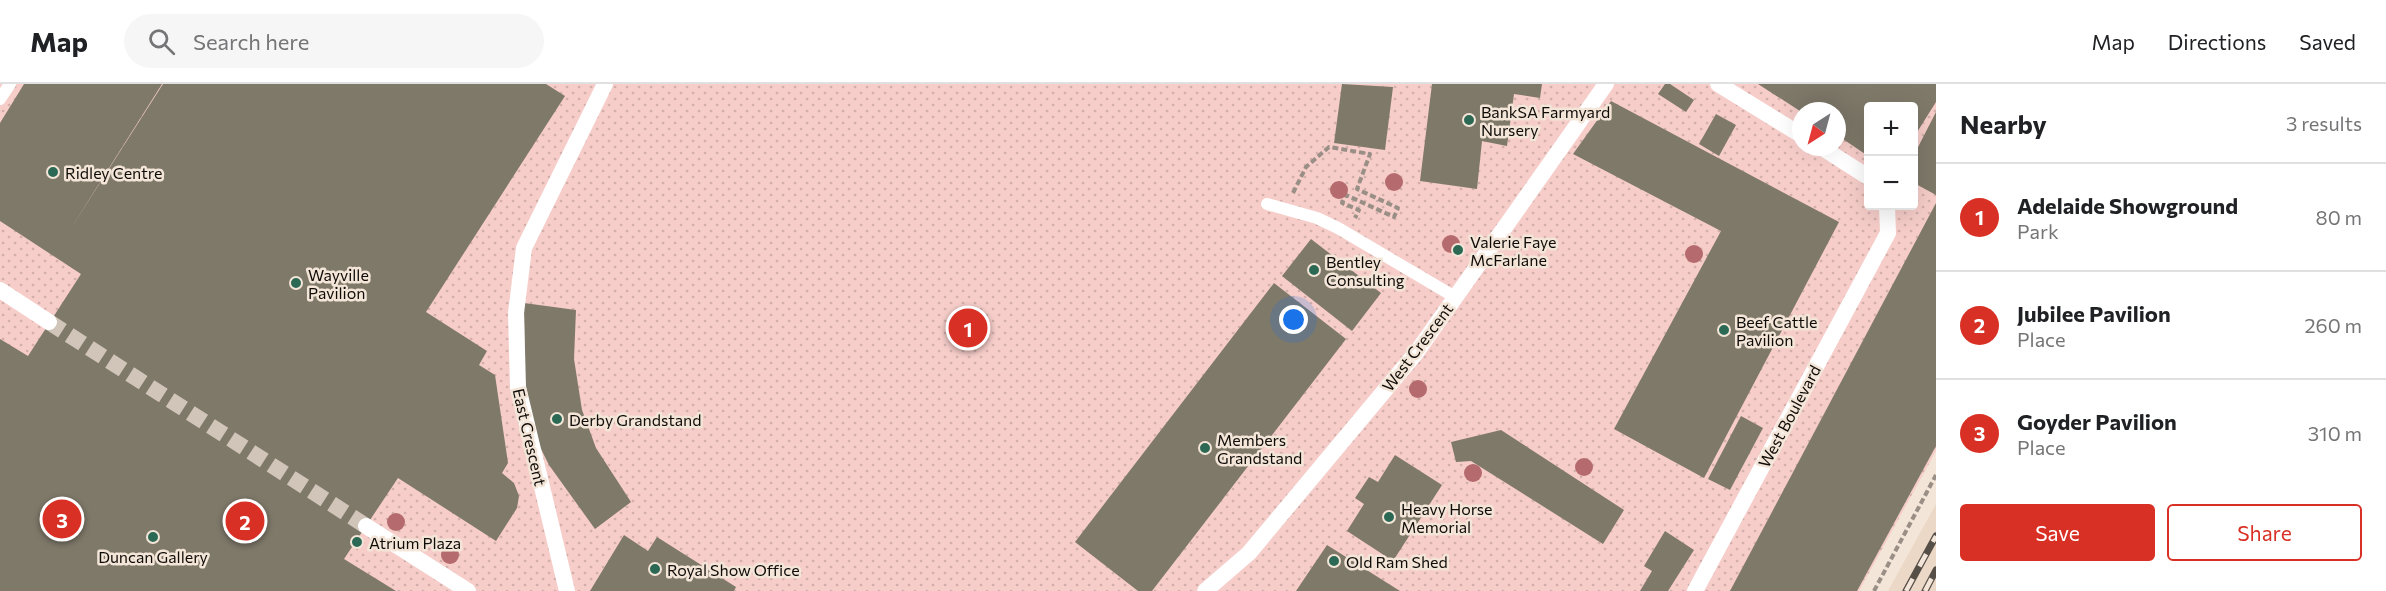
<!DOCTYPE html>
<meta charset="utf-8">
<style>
:root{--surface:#fff;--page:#f6f6f6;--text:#202124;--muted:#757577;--line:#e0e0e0;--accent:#d93025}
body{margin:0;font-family:Commissioner,sans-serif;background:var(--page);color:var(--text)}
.controls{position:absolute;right:18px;top:18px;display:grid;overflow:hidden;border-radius:6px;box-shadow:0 6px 24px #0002}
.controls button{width:54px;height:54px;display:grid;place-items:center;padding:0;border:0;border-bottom:2px solid var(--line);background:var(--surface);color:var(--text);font:30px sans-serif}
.compass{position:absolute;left:1792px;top:18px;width:54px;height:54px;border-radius:50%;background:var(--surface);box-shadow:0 6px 24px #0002;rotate:216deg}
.you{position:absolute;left:1294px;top:236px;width:21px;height:21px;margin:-15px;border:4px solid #fff;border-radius:50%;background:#1a73e8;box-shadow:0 0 0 9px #1a73e833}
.badge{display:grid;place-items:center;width:39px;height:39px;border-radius:50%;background:var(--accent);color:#fff;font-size:20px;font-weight:700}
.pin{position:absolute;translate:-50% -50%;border:3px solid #fff;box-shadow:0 2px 6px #0006}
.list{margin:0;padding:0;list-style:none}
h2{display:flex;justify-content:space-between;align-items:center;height:78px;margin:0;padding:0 24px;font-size:26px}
h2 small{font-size:20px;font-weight:400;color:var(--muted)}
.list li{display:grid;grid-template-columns:39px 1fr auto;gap:18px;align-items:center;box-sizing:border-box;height:108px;padding:0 24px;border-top:2px solid var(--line)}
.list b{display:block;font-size:22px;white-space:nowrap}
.list p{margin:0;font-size:20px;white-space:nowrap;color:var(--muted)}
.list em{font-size:20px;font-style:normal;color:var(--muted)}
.actions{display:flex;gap:12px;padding:18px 24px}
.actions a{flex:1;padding:14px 0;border:2px solid var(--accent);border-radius:6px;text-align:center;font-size:21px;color:var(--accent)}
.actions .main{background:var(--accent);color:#fff}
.icon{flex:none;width:33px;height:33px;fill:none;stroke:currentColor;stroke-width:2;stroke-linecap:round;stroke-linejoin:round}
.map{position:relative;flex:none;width:1936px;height:507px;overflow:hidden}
header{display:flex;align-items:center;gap:36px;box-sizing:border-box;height:84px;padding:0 30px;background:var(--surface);border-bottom:2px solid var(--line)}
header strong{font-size:28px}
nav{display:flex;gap:33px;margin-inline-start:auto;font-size:21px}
.search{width:420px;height:54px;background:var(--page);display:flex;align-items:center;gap:15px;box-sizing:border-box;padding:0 21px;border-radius:33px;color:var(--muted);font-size:22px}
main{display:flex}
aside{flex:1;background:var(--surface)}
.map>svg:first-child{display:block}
.built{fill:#ecd8c6}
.park{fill:url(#park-dots);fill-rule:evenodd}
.building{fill:#7f796a}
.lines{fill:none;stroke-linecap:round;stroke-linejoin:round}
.pedestrian-tunnel{stroke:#d1c4b9;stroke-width:16;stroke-dasharray:16 8;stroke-linecap:butt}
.path{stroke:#998f86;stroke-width:4;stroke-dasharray:6 3;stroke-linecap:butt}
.service{stroke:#fff;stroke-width:12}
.pedestrian{stroke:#fff;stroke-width:16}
.rail-casing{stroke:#564f48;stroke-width:7}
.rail{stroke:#f3e5d8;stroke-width:4.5;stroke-dasharray:14;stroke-linecap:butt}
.tree{fill:#b56b6d}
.poi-dot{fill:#2c6955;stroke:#f3e5d8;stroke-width:2}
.labels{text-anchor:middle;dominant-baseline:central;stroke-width:5;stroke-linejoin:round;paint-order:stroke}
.poi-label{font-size:16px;fill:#0f0b07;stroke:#f3e5d8;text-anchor:start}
.street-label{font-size:16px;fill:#0f0b07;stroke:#f3e5d8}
</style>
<header>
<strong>Map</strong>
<div class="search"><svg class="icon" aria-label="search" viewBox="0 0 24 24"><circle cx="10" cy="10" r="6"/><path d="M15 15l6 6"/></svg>Search here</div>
<nav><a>Map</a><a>Directions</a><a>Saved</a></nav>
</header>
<main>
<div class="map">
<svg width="1936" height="507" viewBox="0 0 1936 507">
<defs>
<pattern id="park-dots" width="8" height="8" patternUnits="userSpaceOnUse" patternTransform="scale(1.5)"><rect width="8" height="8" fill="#f6cdc9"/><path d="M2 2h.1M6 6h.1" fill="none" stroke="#d2afab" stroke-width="1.8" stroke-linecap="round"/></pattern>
</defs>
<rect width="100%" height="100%" fill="#f3e5d8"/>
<path class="built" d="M1936,420v87h-48z"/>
<path class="park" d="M0,0h1936v367l-77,140h-1859zM1868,22h46v100h-46zM1801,27h36v36h-36z"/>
<g class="building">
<path d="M24,0h138l-94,149 95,-149h383l19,12 -139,216 61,39 -8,14 16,10 13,88 -6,10 12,10 5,13 -2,12 -21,33 -98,-63 -54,81 52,32h-396v-252l28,17 53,-82 -81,-53v-98z"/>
<path d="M1342,0l51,3 -8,63 -51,-7z"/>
<path d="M1432,0h110l-2,14 -26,-4 -7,52 -25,-5 -5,48 -57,-8z"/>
<path d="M1665,0h5l24,16 -8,12 -28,-18z"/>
<path d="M1758,0h178v18l-22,35v-31h-46v50l-31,-21v-24h-37z"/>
<path d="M1611,17l228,121 -135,256 -90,-49 107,-198 -148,-77z"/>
<path d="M1936,28v83l-22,-12v-28z"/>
<path d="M1716,30l20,11 -17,31 -20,-12z"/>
<path d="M1936,119v243l-79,145h-127z"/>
<path d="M1311,155l70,54 -29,38 -70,-55z"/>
<path d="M1274,199l72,56 -194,252h-14l-63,-49z"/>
<path d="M524,219l52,7 -2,49 8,51 14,38 35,54 -36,27 -46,-64 -9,-18 -15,-53z"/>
<path d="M1741,332l22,12 -33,62 -22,-11z"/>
<path d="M1501,346l123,80 -21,34 -132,-83 -15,1 -5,-20z"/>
<path d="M1395,371l47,30 -49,76 -46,-30 17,-27 -9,-6 14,-21 9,5z"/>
<path d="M1665,447l29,19 -26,41h-28l12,-20 -8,-5z"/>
<path d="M624,451l24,16 9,-14 79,50 -2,4h-144z"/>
<path d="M1327,461l73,46h-104z"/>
</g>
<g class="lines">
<path class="pedestrian-tunnel" d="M49,238l317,204"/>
<g class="path">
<path d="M1293,109l13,-26 23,-20 41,7 -13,35 41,19 -4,9 -48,-22 -4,8 17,7 -4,8"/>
<path d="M1874,507l62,-116"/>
</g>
<g class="service">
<path d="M0,15l10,-15"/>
<path d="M1267,120l50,14 21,10 117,69"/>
</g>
<g class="pedestrian">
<path d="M1718,0l83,51"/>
<path d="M1821,63l47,30"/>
<path d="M0,206l49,32"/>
<path d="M366,442l102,65"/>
<path d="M567,507l-49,-204 -2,-74 8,-65 81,-164"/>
<path d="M1205,507l44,-38 167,-200 190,-269"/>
<path d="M1695,507l193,-358 -1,-27"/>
</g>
<defs>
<g id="rail">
<path d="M1906,507l30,-55"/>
<path d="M1925,507l11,-21"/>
</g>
</defs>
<use href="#rail" class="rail-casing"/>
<use href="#rail" class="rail"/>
</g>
<g class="tree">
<circle cx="1394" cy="98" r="9"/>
<circle cx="1339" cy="106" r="9"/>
<circle cx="1451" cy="160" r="9"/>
<circle cx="1694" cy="170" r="9"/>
<circle cx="1418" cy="305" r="9"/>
<circle cx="1584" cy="383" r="9"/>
<circle cx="1473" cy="389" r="9"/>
<circle cx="396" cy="438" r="9"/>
<circle cx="450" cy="471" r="9"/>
</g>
<g class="poi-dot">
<circle cx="1469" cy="36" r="6"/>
<circle cx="53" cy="88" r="6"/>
<circle cx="1458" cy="166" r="6"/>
<circle cx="1314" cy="186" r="6"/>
<circle cx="296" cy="199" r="6"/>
<circle cx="1724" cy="246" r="6"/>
<circle cx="557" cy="335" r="6"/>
<circle cx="1205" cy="364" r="6"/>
<circle cx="1389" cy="433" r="6"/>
<circle cx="153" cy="453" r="6"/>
<circle cx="357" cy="458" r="6"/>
<circle cx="1334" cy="477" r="6"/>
<circle cx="655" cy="485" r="6"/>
</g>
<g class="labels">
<g class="poi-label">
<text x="1481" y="27">BankSA Farmyard<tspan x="1481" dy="18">Nursery</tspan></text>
<text x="65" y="88">Ridley Centre</text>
<text x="1470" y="157">Valerie Faye<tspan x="1470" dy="18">McFarlane</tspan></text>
<text x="1326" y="177">Bentley<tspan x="1326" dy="18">Consulting</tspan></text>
<text x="308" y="190">Wayville<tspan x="308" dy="18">Pavilion</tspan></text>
<text x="1736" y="237">Beef Cattle<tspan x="1736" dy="18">Pavilion</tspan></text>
<text x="569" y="335">Derby Grandstand</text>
<text x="1217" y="355">Members<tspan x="1217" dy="18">Grandstand</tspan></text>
<text x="1401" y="424">Heavy Horse<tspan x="1401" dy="18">Memorial</tspan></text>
<text x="369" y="458">Atrium Plaza</text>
<text x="153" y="472" text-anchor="middle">Duncan Gallery</text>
<text x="1346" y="477">Old Ram Shed</text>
<text x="667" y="485">Royal Show Office</text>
</g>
<g class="street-label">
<text transform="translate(1417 263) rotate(-53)">West Crescent</text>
<text transform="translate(1789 332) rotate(-62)">West Boulevard</text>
<text transform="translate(530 353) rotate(77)">East Crescent</text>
</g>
</g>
</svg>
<div class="controls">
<button>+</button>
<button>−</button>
</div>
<svg class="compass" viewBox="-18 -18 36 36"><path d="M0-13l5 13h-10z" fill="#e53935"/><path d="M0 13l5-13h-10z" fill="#757577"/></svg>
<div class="you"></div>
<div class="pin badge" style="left:968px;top:244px">1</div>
<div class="pin badge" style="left:245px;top:437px">2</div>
<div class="pin badge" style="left:62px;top:435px">3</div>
</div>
<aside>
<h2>Nearby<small>3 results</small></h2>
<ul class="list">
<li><span class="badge">1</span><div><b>Adelaide Showground</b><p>Park</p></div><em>80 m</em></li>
<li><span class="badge">2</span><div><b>Jubilee Pavilion</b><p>Place</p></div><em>260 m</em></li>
<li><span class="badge">3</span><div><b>Goyder Pavilion</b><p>Place</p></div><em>310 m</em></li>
</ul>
<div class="actions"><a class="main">Save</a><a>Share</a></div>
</aside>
</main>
